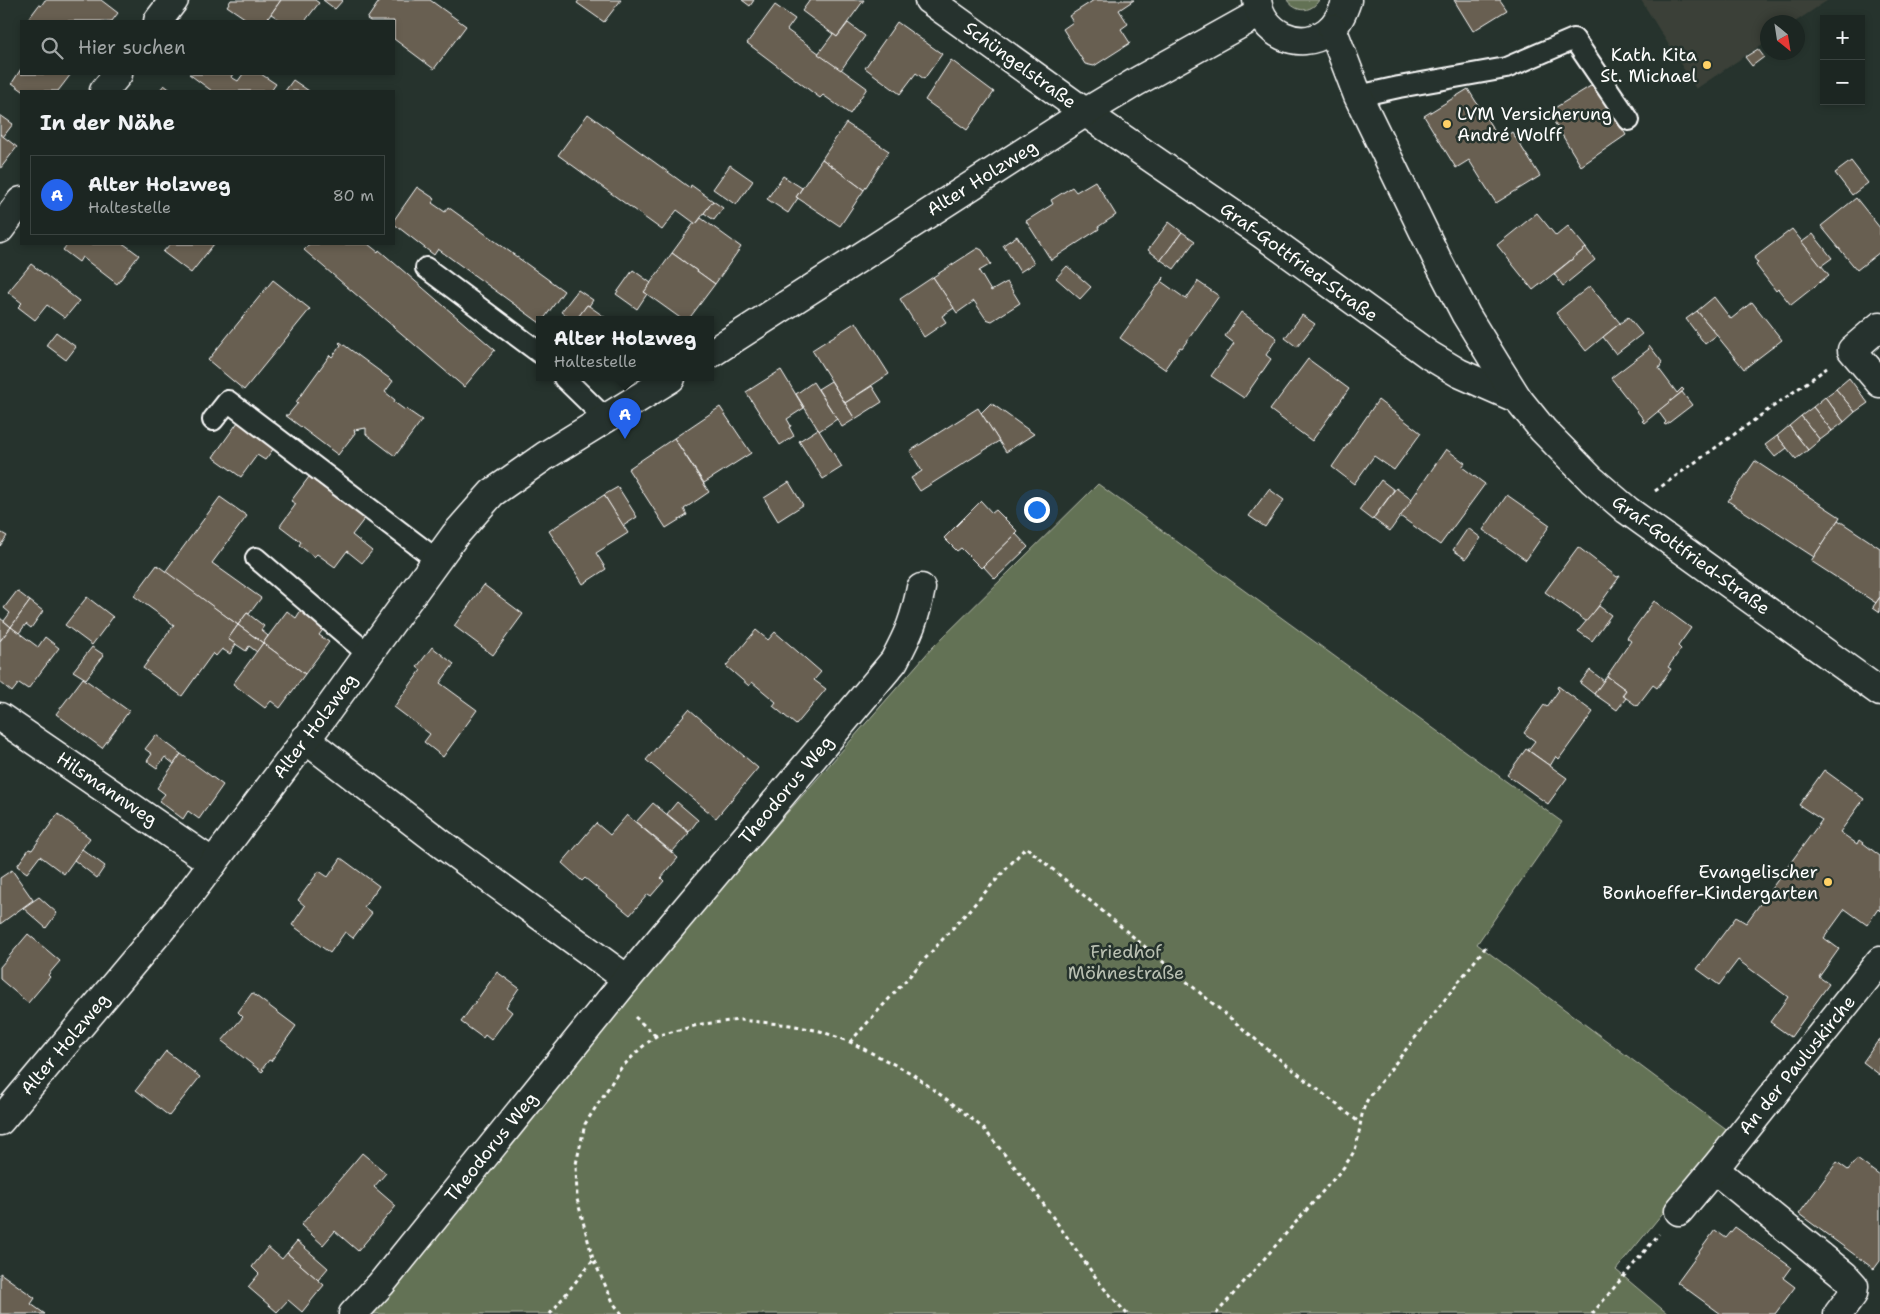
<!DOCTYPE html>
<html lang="de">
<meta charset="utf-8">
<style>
:root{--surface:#1c2622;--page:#29322f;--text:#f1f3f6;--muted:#a0a5a5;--line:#3a4340;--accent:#2563eb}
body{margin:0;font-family:"Shantell Sans",sans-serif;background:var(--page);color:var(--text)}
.controls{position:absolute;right:15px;top:15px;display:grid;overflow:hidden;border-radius:0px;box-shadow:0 2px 8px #0003}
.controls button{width:45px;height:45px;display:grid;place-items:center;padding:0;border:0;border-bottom:1px solid var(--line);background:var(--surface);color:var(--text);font:25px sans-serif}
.compass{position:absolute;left:1760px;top:15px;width:45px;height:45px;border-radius:50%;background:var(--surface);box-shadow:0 2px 8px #0003;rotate:150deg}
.you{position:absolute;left:1036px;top:509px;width:18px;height:18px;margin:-12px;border:4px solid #fff;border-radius:50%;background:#1a73e8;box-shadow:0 0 0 8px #1a73e833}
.badge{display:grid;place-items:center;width:32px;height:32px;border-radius:50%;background:var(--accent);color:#fff;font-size:16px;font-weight:700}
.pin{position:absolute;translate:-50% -41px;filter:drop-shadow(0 1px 2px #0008)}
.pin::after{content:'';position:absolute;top:26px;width:18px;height:15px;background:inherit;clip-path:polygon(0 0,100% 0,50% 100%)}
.popup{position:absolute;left:536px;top:316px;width:178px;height:65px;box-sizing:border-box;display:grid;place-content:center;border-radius:0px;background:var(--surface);filter:drop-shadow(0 1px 4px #0005);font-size:16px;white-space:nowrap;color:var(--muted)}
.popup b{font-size:19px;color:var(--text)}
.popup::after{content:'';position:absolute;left:50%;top:100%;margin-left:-10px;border:10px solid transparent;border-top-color:var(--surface)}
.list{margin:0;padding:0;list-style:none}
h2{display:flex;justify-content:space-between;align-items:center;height:65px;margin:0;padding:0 20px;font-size:21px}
h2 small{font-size:16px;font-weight:400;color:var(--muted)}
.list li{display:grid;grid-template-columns:32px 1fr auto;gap:15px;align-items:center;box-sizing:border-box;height:80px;margin:0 10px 10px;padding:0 10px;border:1px solid var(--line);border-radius:0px}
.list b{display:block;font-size:19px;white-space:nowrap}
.list p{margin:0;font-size:16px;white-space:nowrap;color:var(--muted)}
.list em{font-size:16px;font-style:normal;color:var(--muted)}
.icon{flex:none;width:28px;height:28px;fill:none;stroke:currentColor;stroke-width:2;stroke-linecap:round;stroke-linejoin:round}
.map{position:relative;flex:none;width:1880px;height:1314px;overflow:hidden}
.search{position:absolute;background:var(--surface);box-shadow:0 2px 8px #0003;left:20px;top:20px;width:375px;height:55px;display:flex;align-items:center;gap:12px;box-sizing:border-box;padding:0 18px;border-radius:0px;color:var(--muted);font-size:19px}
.panel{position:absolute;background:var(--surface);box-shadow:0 2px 8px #0003;left:20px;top:90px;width:375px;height:155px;border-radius:0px}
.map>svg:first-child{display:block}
.built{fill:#3a4038}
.green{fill:#647254;stroke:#b2b8aa}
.building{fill:#685f51;stroke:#fff}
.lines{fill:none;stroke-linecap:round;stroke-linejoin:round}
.lane-casing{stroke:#fff;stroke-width:24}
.street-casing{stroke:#fff;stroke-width:31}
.secondary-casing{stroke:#fff;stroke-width:31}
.path{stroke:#fff;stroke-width:3;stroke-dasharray:4 4;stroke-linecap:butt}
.lane{stroke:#26332d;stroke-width:20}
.street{stroke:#26332d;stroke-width:28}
.secondary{stroke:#26332d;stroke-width:28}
.poi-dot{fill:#ffd166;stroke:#26332d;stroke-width:2}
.labels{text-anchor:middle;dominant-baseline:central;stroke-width:5;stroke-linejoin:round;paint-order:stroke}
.poi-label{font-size:18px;fill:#fff;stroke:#26332d;text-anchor:end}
.street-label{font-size:18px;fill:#fff;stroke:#26332d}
.park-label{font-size:18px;fill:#b9c0b2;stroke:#26332d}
</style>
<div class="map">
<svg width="1880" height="1314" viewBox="0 0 1880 1314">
<rect width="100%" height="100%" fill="#26332d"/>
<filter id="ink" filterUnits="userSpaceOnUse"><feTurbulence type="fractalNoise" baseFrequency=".02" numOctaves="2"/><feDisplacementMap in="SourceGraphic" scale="10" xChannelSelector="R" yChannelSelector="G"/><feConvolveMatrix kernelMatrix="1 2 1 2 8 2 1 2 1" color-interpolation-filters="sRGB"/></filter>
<g filter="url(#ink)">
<path class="built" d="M1641,0h187l-33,22h-27l-1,19 -71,48z"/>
<g class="green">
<path d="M1287,0h32c-8,13 -23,13 -32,0z"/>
<path d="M1098,484l464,338 -85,122 252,188 -113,138 52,44h-1306l291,-348 278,-317z"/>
</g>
<g class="building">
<path d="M45,0h56l17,13 -6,8h-85l12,-16 2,1z"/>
<path d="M231,0h50l-15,21h-17l-22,-15z"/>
<path d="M281,0h34l4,3 -14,18h-23l-11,-7z"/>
<path d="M323,0h20l-8,9z"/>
<path d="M380,0h50l36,26 -32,43 -40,-30v-18h-24l-3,-2z"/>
<path d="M579,0h42l-17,22 -27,-19z"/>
<path d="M742,0h12l-4,6z"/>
<path d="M810,0h54l-27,37 -35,-26z"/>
<path d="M1094,0h40l-15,10 9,14 -7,5 9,14 -36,23 -9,-2 -22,-35 10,-7 -4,-6z"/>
<path d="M1454,0h46l7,10 -34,21z"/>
<path d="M775,5l20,14 -8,11 80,58 -17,26 -27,-19 -3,3 -73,-55z"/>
<path d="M897,22l45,32 -18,25 -8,-6 -16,21 -35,-26z"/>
<path d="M848,23l17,13 -24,34 -23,-16 15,-20 4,3z"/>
<path d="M1758,49l6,8 -12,9 -7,-9z"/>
<path d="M951,60l43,32 -27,38 -42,-30z"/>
<path d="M21,69v5h50l-13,17h-35l-11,-8z"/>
<path d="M189,74h44l-2,3 7,4 5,-7h18l15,10 -5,7h-59z"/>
<path d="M293,80l16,11h-24z"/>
<path d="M1594,84l32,51 -45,31 -33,-54z"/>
<path d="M164,85l8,6h-13z"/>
<path d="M1468,89l32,51 12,-8 28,44 -44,27 -27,-43 -13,8 -32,-52z"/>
<path d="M588,114l102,74 1,-3 22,16 -17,23 -19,-14 -15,20 -104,-75z"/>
<path d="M0,115l13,9 -10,13 -3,-3z"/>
<path d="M846,123l43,28 -25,39 -42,-31z"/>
<path d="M0,134l17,13 -17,22z"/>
<path d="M822,159l42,31 -24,36 -44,-29z"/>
<path d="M1851,161l17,22 -16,12 -17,-22z"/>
<path d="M730,165l23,16 -17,24 -23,-16z"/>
<path d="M783,176l19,12 -6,9 2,1 -10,15 -21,-14z"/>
<path d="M1095,181l21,34 -18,12 1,2 -48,31 -25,-39 27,-17 -2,-4 21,-13 4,5z"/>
<path d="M417,187l18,12 -3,4 13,9 3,-5 116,84 -21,29h-3v3l-102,-74 -4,6 -40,-31v-4z"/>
<path d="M1856,198l24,30v24l-23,18 -36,-44z"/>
<path d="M713,201l10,7 -9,12 -10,-7z"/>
<path d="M1537,213l19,23 12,-10 18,22 -53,42 -36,-45z"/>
<path d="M701,218l40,29 -26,37 -43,-31 22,-30 2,1z"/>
<path d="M1169,222l13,10 -21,28 -13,-10z"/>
<path d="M1792,229l37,46 -38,30 -13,-16 -2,2 -20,-26 2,-2 -4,-5z"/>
<path d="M1182,232l13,9 -21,28 -13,-9z"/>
<path d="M1813,234l19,24 -11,8 -19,-24z"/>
<path d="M1017,236l17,27 -14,9 -17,-27z"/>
<path d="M64,244h60l15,11 -22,29 -35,-27 -3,5 -16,-12 3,-4z"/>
<path d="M170,244h44l-23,29 -28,-21z"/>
<path d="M309,244h59l10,8 1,-2 116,100 -31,37 -160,-137z"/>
<path d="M978,248l4,2 9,14 -12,7 12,20 16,-9 13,21 -28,18 -6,-2 -12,-18 -17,12 -24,-36z"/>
<path d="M1586,248l9,12 -32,26 -9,-12z"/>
<path d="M672,253l43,31 -27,36h-5l-39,-28z"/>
<path d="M31,264l48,37 -14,17 -18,-13 -12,15 -17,-13 4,-4 -14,-11z"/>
<path d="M1067,266l24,21 -11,12 -24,-21z"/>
<path d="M633,270l18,13 -7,9 3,2 -10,15 -21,-15z"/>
<path d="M933,277l21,31 -12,8 4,6 -22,15 -24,-38z"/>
<path d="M1164,277l-2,5 24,17 12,-17 -1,-1 22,15 -37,52 -2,-1 -14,20v3l-46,-32z"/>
<path d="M273,280l37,29 -66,81 -36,-30z"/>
<path d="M1590,286l30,37 -34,28 -30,-38z"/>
<path d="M578,290l15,10 -4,6 -2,-1 -11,15h-3l-12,-8z"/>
<path d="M1714,297l17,22 21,-17 30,38 -38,29 -47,-58z"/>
<path d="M587,305l2,1 20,14h-33z"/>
<path d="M1697,311l20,24 -12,9 -19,-25z"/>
<path d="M1241,312l36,26 -11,17 5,4 -27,39 -33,-22 23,-33 -9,-7z"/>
<path d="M1302,315l13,9 -18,23 -12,-9z"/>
<path d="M1628,317l14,17 -26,20 -13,-17z"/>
<path d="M856,322l33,52 -44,29 -33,-53z"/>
<path d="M56,332l20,15 -10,13 -20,-15z"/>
<path d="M340,342l53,39 -8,11 10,8 -1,2 11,8 1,-1 16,11 -27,36 -29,-22v-6l-12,2 1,3 -17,22 -53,-40h3l10,-12 -2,-1 34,-47 2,2 9,-12 -2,-2z"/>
<path d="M1649,345l13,17 -3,7 18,24 5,-5 2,2 -40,33 -2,-2 2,-1 -33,-42 38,-29 -2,-2z"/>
<path d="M1308,359l41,30 -37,52 -42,-31z"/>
<path d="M781,370l23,38 -17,11 4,7 -2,1 5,9 -14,9 -34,-53z"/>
<path d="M1849,378l19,25 -13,9 -19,-23z"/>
<path d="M831,381l24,38 -13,8 -24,-38z"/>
<path d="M813,382l24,37 -18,12 -23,-37z"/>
<path d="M872,386l10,16 -27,17 -10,-16z"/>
<path d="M1836,389l19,23 -11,10 -19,-25z"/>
<path d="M1682,392l10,13 -26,20 -2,-1 2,-2 -8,-11z"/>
<path d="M1825,397l19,25 -12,9 -19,-24z"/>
<path d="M1378,400l43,33 -27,37 -20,-14 -20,28 -22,-17z"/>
<path d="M991,403l43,31 -28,18 -25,-39z"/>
<path d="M720,407l31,46 -47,30 -30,-45z"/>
<path d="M1813,407l19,24 -12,9 -19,-24z"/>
<path d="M978,408l21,33 -79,50 -9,-13 11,-7 -12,-20z"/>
<path d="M1801,416l19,24 -12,10 -19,-24z"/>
<path d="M238,422l36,26 -9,12 -8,-5 -16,22 -28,-20z"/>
<path d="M1789,426l19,24 -12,9 -19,-23z"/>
<path d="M818,429l24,38 -19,12 -24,-38z"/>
<path d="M1777,436l10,12 -12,9 -10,-12z"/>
<path d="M674,438l35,54 -25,17 3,6 -21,13 -38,-59z"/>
<path d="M1446,449l19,14 -3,4 23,17 -45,61 -40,-29z"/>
<path d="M1755,461l85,56 -26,40 -86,-56z"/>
<path d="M309,477l23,17 2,-3 15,10 -3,4 19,13 -13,17 20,16 -10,12 -15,-12 -12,16 -18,-13 -3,3 -15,-12 2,-3 -21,-16 16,-22 -5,-3z"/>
<path d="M1381,480l13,10 -22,30 -13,-10z"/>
<path d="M789,482l14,23 -25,16 -14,-23z"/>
<path d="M618,487l19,30 -14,9 -19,-31z"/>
<path d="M1396,488l16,12 -22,31 -17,-12z"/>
<path d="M1269,489l15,11 -19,27 -16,-11z"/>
<path d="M604,495l24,38 -32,20 10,16 -23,15 -34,-53z"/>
<path d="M1507,495l43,30 -24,35 -43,-30z"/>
<path d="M220,497l27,19 -35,47 49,35 -12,16 -2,-1 -9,12 -73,-53z"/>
<path d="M981,501l11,12 4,-3 22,22 -37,36 -20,-20 -4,3 -13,-13z"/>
<path d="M1838,520l42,28v49l-4,6 -65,-42z"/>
<path d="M1468,528l13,10 -15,21 -13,-9z"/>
<path d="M0,532l7,4 -7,10z"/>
<path d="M1016,534l12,13 -33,32 -12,-13z"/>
<path d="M1578,547l39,30 3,-1 -33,46 -42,-30z"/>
<path d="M157,565l81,60 -10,14 8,5 -6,10 -8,-5 -6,7 -3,-3 -31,43 -39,-28 31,-43 -40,-29z"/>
<path d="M484,585l39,29 -30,41 -39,-29z"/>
<path d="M17,591l13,10 -19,26 -7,-6 6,-8 -6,-5z"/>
<path d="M87,597l26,20 -21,28 -27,-20z"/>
<path d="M1880,597v15l-7,-5z"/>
<path d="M30,601l13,10 -12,17 -5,-4 -7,9 -8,-6z"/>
<path d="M1654,601l37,27 -13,18 3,3 -13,18 3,2 -5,7 -9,12 -4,-3 -16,21 -15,-11 4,-5 -19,-14 24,-35 -4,-3z"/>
<path d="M1599,606l12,9 -19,26 -14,-10z"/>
<path d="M301,610l24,17 -6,8 10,7 -24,32 -42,-31 24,-32 9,7z"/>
<path d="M247,613l17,13 -3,4 7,6 -5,7 -25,-18z"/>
<path d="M0,618l11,9 -11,14z"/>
<path d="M238,625l25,18 -6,9 -8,-6 -3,5 -18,-12z"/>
<path d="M11,627l27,20 7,-10 14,11 -31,41 -9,-6 -7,9 -12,-10v-41z"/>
<path d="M756,630l12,10 7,-8 46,40 -7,8 12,9 -30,36 -23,-19 3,-4 -24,-20 -3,4 -23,-20z"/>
<path d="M263,643l42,31 -25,34 -9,-7 -6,7 -32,-24z"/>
<path d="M92,647l12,8 -18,24 -13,-8z"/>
<path d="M432,647l22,17 -14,19 37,27 -34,47 -19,-15 6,-8 -36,-27 27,-37 -4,-3z"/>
<path d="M1590,670l14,11 -10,13 -14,-11z"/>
<path d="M1607,676l19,14 -4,5 4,3 -9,12 -23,-16z"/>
<path d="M83,678l46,33 -27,37 -46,-34z"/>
<path d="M1558,686l35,26 -34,47 -3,-3 -6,10 -22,-16 7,-9 -11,-8 20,-28 3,2 12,-17 -2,-2z"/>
<path d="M689,709l69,59 -42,50 -70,-58z"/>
<path d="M156,735l25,19 -7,10 -9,-7 -8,11 -10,-7 5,-7 -7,-5z"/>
<path d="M1526,749l41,29 -19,26 -41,-29z"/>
<path d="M181,754l42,31 -24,34 -11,-8 -5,8 -24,-18 6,-7 -8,-6z"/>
<path d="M1824,770l40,29 -24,33 17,12 2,-4 21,16v55l-2,-2 -11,16 -22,-16 -21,29 15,11 -20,28 10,7 -38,53 -21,-15 18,-25 -50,-37 -19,25 -22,-16 39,-52 10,6 76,-103 -23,-15z"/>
<path d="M677,802l21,18 -9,12 -22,-18z"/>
<path d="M653,803l36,30 -17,19 -36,-30z"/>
<path d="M58,814l32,24 -26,36 -24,-18 -13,17 -10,-7 12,-17 3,1z"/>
<path d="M627,815l51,43 -17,20 3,3 -13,15 -3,-2 -18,21 -45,-37 -3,3 -20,-18 34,-40 14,12z"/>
<path d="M82,849l23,17 -8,12 -23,-18z"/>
<path d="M341,858l38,28 -15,21 8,6 -19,25 -8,-6 -15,21 -38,-28 13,-19 -7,-6 21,-29 9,6z"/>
<path d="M12,870l21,30 -33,24v-46z"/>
<path d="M39,897l18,16 -11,15 -23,-20z"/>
<path d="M28,934l32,27 -12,14 2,2 -22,26 -28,-24v-12z"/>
<path d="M497,972l22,16 -13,19 6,5 -21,28 -6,-5 -2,3 -22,-16z"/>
<path d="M252,993l44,33 -25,35 -2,-1 -7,9 2,1 -2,2 -40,-31 21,-24 -5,-5z"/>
<path d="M1880,1038v37l-17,-13z"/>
<path d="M166,1051l34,26 -31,39 -33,-26z"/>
<path d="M362,1153l24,20 -12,14 22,19 -38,45 -23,-20 -12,14 -22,-20z"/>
<path d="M1857,1159l23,17v85l-6,8 -75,-55 38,-52 11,8z"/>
<path d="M1735,1227l56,40 -8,11 12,9 -20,27h-54l-44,-32 38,-52 11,8z"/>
<path d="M297,1241l31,27 -10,12 -31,-27z"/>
<path d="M268,1247l14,12 5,-6 37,32 -22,27 -14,-12 -11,12 -29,-25 11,-13 -7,-7z"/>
<path d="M0,1273l35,25 -4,6 14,10h-45z"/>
</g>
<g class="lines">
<defs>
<g id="lane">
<path d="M1358,96l41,-9 107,-19 68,-29 55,81"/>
<path d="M426,268l114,85"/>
<path d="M564,378l41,40"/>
<path d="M213,420l15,-19 209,159"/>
<path d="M256,558l112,96"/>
</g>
<g id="street">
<path d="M929,0l174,125 159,109 167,121 30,18 59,26"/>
<path d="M158,21l16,-21"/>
<path d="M104,91l14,-17"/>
<path d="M0,229l21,-28"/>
<path d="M1880,326l-28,24 28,33"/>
<path d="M710,354l376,-242 50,-30 124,-69"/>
<path d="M0,717l213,146"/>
<path d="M305,739l138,106 184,134"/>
<path d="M0,1121l179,-213 143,-190 133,-183 37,-42 53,-37 126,-78"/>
<path d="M1714,1169l130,106 10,11 -1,8 -15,20"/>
<path d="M1679,1211l35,-42 166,-208"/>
<path d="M353,1314l28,-30 246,-305 267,-318c15,-28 21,-42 27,-73"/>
</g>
<g id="secondary">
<path d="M1257,0c4,33 42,52 70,32 11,-8 16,-20 20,-32"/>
<path d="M1332,28l26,68 80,165 28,54 30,49 22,35 25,31 49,50 35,30 253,182"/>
</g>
</defs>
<use href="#lane" class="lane-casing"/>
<use href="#street" class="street-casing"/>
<use href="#secondary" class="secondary-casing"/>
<g class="path">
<path d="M1655,491l172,-123"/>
<path d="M635,1017l21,19"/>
<path d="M850,1042l176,-195 247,207 87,69"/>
<path d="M550,1314l43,-54"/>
<path d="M622,1314l-8,-10 -21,-45 -16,-60 -1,-35 9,-40 36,-56 20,-20 15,-12 46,-12 38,-4 50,5 30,6 30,11 61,31 46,34 27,22 50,62 68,95 25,28"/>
<path d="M1216,1314l128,-147c5,-8 11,-15 13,-24 4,-17 3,-31 12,-46l119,-153"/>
<path d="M1592,1314l67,-80"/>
</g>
<use href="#lane" class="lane"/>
<use href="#street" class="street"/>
<use href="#secondary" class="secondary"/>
</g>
</g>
<g class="poi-dot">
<circle cx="1707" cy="65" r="5"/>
<circle cx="1447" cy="124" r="5"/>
<circle cx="1828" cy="882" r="5"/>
</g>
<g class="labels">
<g class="poi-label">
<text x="1697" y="55">Kath. Kita<tspan x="1697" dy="21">St. Michael</tspan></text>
<text x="1457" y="114" text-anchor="start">LVM Versicherung<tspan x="1457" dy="21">André Wolff</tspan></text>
<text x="1818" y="872">Evangelischer<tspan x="1818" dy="21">Bonhoeffer-Kindergarten</tspan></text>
</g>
<g class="street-label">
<text transform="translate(1020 65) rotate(36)">Schüngelstraße</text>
<text transform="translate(982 178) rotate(-32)">Alter Holzweg</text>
<text transform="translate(1299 262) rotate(36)">Graf-Gottfried-Straße</text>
<text transform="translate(1691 555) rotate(36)">Graf-Gottfried-Straße</text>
<text transform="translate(315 726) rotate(-53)">Alter Holzweg</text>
<text transform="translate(107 789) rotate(34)">Hilsmannweg</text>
<text transform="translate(786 790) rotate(-50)">Theodorus Weg</text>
<text transform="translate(65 1044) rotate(-50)">Alter Holzweg</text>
<text transform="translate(1797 1065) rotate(-51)">An der Pauluskirche</text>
<text transform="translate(491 1147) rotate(-51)">Theodorus Weg</text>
</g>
<g class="park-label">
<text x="1126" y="952">Friedhof<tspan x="1126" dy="21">Möhnestraße</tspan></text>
</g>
</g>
</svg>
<div class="controls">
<button>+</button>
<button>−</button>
</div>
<svg class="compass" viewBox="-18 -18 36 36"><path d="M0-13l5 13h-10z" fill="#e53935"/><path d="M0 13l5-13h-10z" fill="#a0a5a5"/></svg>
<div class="you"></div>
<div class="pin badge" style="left:625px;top:439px">A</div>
<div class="popup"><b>Alter Holzweg</b>Haltestelle</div>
<div class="search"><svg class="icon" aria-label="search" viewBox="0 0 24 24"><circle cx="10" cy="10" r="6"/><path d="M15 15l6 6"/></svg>Hier suchen</div>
<section class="panel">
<h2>In der Nähe<small></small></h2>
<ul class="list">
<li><span class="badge">A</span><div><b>Alter Holzweg</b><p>Haltestelle</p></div><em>80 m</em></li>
</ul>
</section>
</div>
